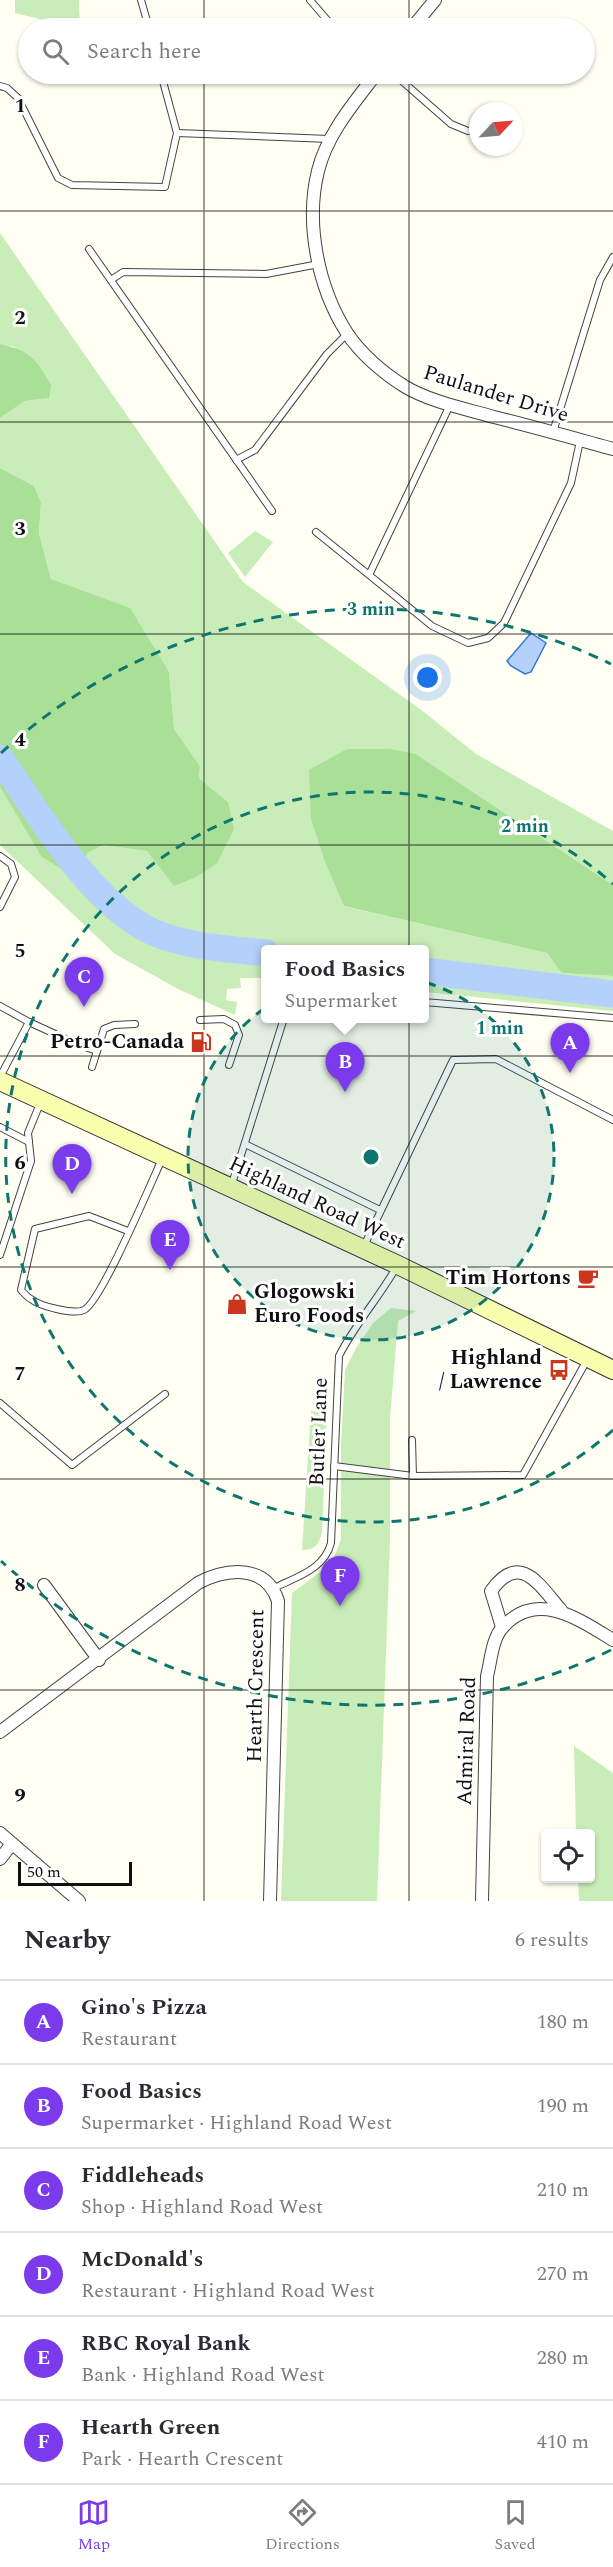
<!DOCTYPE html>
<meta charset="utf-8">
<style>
:root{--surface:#fff;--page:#f7f7f7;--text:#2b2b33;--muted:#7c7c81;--line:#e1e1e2;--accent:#7c3aed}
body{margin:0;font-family:Spectral,serif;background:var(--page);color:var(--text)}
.controls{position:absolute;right:18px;bottom:18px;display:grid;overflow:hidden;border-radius:6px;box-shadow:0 2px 4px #0004}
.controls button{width:54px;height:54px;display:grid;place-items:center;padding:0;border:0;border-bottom:2px solid var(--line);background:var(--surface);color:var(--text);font:30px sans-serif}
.compass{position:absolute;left:469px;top:102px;width:54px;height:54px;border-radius:50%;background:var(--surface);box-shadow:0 2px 4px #0004;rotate:64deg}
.scale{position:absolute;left:18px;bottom:15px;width:114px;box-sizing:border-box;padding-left:6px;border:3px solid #101010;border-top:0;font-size:16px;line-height:21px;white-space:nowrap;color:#101010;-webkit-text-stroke:4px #fff;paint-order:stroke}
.you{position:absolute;left:428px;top:678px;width:21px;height:21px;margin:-15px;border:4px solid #fff;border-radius:50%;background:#1a73e8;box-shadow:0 0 0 9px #1a73e833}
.badge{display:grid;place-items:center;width:39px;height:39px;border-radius:50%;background:var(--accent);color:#fff;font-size:20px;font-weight:700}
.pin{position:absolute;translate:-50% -50px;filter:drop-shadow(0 2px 3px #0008)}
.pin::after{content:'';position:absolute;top:32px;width:21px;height:18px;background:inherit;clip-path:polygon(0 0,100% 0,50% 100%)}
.popup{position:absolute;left:261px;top:945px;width:168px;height:78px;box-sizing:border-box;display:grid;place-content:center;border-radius:6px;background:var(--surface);filter:drop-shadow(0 2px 4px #0005);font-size:20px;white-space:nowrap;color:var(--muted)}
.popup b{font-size:22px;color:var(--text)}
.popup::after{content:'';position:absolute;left:50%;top:100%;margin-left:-12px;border:12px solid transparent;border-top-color:var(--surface)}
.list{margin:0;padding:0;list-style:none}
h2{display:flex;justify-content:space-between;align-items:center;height:78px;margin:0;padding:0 24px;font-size:26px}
h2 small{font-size:20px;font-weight:400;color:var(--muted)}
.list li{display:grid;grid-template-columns:39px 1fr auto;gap:18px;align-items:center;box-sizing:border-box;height:84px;padding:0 24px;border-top:2px solid var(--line)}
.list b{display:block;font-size:22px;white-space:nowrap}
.list p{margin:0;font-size:20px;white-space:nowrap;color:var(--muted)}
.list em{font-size:20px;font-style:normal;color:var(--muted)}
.icon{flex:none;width:33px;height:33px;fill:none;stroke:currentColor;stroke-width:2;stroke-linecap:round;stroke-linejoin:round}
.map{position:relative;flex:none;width:613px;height:1901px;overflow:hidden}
.search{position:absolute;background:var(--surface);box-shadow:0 2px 4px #0004;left:18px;right:18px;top:18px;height:66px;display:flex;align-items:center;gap:15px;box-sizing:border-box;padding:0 21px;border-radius:33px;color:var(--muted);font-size:22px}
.sheet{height:582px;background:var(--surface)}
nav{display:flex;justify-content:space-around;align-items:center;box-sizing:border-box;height:84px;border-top:2px solid var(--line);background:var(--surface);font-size:16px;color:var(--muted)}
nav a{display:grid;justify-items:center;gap:3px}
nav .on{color:var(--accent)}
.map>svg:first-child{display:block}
.green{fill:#c9edb8}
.forest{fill:#a9df96}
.water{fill:#b3d1fb;stroke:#3476d7;stroke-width:1.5}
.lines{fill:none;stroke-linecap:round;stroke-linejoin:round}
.river{stroke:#b3d1fb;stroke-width:27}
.lane-casing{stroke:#434343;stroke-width:8}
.street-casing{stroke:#434343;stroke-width:14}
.secondary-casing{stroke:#323232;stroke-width:20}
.lane{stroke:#fff;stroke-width:6}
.street{stroke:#fff;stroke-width:12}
.secondary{stroke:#f8ffae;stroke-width:18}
.grid{fill:none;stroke:#101010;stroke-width:1.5;stroke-opacity:0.55}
.ring{fill:none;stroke:#0f766e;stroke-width:3;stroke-dasharray:10 8}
.labels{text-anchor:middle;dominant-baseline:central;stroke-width:6;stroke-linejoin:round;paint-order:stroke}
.street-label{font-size:21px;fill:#101010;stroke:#fff}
.poi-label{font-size:21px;font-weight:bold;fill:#101010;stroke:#fff;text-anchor:end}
.grid-label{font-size:20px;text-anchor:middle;font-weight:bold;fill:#101010;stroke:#fff;stroke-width:6;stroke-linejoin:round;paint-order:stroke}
.centre{fill:#0f766e;stroke:#fff;stroke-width:3}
.ring-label{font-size:18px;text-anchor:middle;font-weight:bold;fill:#0f766e;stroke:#fff;stroke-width:6;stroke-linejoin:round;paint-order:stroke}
</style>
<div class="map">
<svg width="613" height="1901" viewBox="0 0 613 1901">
<rect width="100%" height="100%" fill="#fffff3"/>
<g class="green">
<path d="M15,0h64l1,28h-33l1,-7 -33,-8z"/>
<path d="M0,233l243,349 181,130 52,42 137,77v54l-197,-131 -73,152 204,47 16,20 50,3v35l-188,-19 -1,-42h-158l-1,28h-25l1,10 -14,1 -1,11 11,2 -2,13 -57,-26 -63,-35 -115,-109v-58l41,69 46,-3 16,-8 44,6 28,35 53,-84 -29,-24 1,-12 -26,-37 -5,-57 -93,-83 -25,-10 -12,-45 2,-32 -7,-16 -34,-18v-50l25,-17 23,-3 -34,-51 -14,-3z"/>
<path d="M255,531l18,11 -28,35 -17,-24z"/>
<path d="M391,1308l25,3 -18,10 -8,98v123l-13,359h-96l11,-308 40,-30 9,-24v-94l4,-75 11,-22 17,-25z"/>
<path d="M311,1411l16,2 -5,119c-4,14 -6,17 -20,18z"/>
<path d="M574,1746l39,27v128h-34l-1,-22 12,-1v-44l-14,-1z"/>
</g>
<g class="forest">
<path d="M0,344c31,7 36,15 51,41l-2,13 -24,3 -25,17z"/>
<path d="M0,468l34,18 7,16 -2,32 12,45 79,29 39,64 5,57 26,37 -1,12 29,24 6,27 -17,34 -21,14 -22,9 -27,-35 -44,-6 -16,8 -2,7 -19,12 -25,-16 -41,-69z"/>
<path d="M347,749h42l27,5 197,131v91l-51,-3 -15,-20 -203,-47 -20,-47 -13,-40 -2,-49z"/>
</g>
<path class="water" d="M531,633l15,10 -15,29 -6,2 -14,-8 -4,-5z"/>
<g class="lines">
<g class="river">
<path d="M0,758c38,55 91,146 153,174 34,15 76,17 113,21"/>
<path d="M424,971l189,23"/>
</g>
<defs>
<g id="lane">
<path d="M141,0l8,28"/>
<path d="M310,0l24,28"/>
<path d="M394,74l57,50 17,7 10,-1"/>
<path d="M0,86l7,2 11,10 40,80 14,7 93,2 12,-54 -16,-59"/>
<path d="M177,133l152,6"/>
<path d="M89,249l183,262"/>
<path d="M111,280l12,-8 143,2 53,-10"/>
<path d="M553,432l47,-152 13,-23"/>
<path d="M236,460l19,-10 72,-96 20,-20"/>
<path d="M316,532l116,94 36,17 20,-5 16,-15 67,-140 9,-42"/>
<path d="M370,573l80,-168"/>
<path d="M0,856l11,8 4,13 -15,30"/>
<path d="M424,1002l189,16"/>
<path d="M0,1006l29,16"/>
<path d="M200,1020l24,-1 11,6 4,10 -10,30"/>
<path d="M92,1067l12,-38 10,-4 21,-1"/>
<path d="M0,1077l29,-55 50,23 18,6"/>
<path d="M0,1127l29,15"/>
<path d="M245,1144l135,66"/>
<path d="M231,1187l53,-169"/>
<path d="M128,1231l-39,-15 -54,13 -14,61c3,3 6,7 10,9 8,7 43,16 53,11 17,-8 67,-127 78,-151"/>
<path d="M364,1246l89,-186 43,-1 117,61"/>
<path d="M0,1255l31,-94 -3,-28 13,-32"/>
<path d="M0,1403l72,62 93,-71"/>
<path d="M412,1440l1,36 110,-1 64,-115"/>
<path d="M334,1466l79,10"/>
<path d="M274,1588c22,-11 50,-18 57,-45l8,-187c16,-32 40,-58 58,-90"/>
</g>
<g id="street">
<path d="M412,28l23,-28"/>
<path d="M376,74c-22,29 -49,60 -58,97 -13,52 0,117 29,162 13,20 36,40 57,53 24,15 62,23 90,31 40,10 79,21 119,32"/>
<path d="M44,1585l55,75"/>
<path d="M502,1627l-11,-36c29,-41 49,-5 70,19"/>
<path d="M0,1732l198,-149c29,-15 68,-19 80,18l-8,300"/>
<path d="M0,1833l79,68"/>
<path d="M0,1859l11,-14"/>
<path d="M482,1901l5,-225c4,-15 5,-38 16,-49 34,-38 77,-7 110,13"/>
</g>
<path id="secondary" d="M0,1081l398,184 215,105"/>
</defs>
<use href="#lane" class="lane-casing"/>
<use href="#street" class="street-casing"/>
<use href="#secondary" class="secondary-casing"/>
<use href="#lane" class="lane"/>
<use href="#street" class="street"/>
<use href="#secondary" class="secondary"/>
</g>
<path class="grid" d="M204,0v28M409,0v28M204,74v1827M409,74v1827M0,211h613M0,422h613M0,634h613M0,845h613M0,1056h613M0,1267h613M0,1479h613M0,1690h613"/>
<circle cx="371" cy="1157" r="183" fill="#0f766e" fill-opacity=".12"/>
<g class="ring">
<circle cx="371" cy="1157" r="183"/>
<path d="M613 1430A365 365 0 1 1 613 884"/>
<path d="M611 1650A548 548 0 0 1 1 1561M1 753A548 548 0 0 1 611 664"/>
</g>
<defs>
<symbol id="fuel-bare" viewBox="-9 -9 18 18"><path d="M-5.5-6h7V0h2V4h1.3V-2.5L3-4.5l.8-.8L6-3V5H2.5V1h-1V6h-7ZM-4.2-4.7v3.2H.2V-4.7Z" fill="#cb371c" stroke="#fff" stroke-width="2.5" paint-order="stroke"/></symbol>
<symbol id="cafe-bare" viewBox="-9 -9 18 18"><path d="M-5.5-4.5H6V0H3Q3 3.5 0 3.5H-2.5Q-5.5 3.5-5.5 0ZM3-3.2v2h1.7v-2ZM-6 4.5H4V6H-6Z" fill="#cb371c" stroke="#fff" stroke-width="2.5" paint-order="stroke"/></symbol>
<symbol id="shop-bare" viewBox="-9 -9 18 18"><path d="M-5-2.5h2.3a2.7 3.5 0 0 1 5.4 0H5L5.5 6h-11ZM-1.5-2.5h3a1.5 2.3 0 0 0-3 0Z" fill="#cb371c" stroke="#fff" stroke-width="2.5" paint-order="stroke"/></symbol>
<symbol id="bus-bare" viewBox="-9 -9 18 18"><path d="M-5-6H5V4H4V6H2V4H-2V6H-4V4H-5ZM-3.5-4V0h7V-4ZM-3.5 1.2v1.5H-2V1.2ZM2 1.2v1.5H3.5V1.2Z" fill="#cb371c" stroke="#fff" stroke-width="2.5" paint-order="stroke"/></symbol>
</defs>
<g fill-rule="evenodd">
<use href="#fuel-bare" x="186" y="1027" width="30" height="30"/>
<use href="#cafe-bare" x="573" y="1263" width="30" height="30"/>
<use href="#shop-bare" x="222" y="1289" width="30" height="30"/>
<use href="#bus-bare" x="544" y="1355" width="30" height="30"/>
</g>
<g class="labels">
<g class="street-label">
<text transform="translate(496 394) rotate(17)">Paulander Drive</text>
<text transform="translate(317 1203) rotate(25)">Highland Road West</text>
<text transform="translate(319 1432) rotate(-88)">Butler Lane</text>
<text transform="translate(256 1686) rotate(-89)">Hearth Crescent</text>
<text transform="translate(467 1741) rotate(-88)">Admiral Road</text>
</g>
<g class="poi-label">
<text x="184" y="1042">Petro-Canada</text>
<text x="571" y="1278">Tim Hortons</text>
<text x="254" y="1292" text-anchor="start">Glogowski<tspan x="254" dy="24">Euro Foods</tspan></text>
<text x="542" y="1358">Highland<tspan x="542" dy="24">/ Lawrence</tspan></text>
</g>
</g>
<g class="grid-label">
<text x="20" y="112">1</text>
<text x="20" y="324">2</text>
<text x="20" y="535">3</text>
<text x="20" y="746">4</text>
<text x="20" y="957">5</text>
<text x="20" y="1169">6</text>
<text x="20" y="1380">7</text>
<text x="20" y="1591">8</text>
<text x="20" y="1802">9</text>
</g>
<circle cx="371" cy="1157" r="9" class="centre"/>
<g class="ring-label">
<text x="371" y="615">3 min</text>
<text x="525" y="832">2 min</text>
<text x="500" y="1034">1 min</text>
</g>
</svg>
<div class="controls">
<button><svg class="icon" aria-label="locate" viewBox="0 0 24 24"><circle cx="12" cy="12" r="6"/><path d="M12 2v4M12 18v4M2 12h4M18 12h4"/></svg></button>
</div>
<svg class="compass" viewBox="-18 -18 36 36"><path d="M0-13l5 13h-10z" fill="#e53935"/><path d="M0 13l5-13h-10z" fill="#7c7c81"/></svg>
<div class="scale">50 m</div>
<div class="you"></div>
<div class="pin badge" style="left:570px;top:1073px">A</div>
<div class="pin badge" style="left:345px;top:1092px">B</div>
<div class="popup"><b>Food Basics</b>Supermarket</div>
<div class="pin badge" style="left:84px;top:1007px">C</div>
<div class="pin badge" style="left:72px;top:1194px">D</div>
<div class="pin badge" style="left:170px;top:1270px">E</div>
<div class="pin badge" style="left:340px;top:1606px">F</div>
<div class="search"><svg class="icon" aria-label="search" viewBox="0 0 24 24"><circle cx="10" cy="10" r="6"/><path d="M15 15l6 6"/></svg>Search here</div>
</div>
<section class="sheet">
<h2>Nearby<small>6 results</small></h2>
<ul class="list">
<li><span class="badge">A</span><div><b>Gino's Pizza</b><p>Restaurant</p></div><em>180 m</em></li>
<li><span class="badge">B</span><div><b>Food Basics</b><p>Supermarket · Highland Road West</p></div><em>190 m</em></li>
<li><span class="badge">C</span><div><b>Fiddleheads</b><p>Shop · Highland Road West</p></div><em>210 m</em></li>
<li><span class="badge">D</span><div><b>McDonald's</b><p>Restaurant · Highland Road West</p></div><em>270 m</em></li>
<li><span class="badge">E</span><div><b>RBC Royal Bank</b><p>Bank · Highland Road West</p></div><em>280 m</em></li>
<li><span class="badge">F</span><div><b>Hearth Green</b><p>Park · Hearth Crescent</p></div><em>410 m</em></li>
</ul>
</section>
<nav>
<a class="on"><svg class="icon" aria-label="map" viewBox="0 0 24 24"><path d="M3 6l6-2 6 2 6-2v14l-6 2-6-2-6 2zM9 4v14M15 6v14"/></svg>Map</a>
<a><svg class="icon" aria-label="directions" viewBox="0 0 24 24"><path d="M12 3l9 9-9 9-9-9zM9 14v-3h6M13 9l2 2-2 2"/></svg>Directions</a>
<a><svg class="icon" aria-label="saved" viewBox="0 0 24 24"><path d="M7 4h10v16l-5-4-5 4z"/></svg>Saved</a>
</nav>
